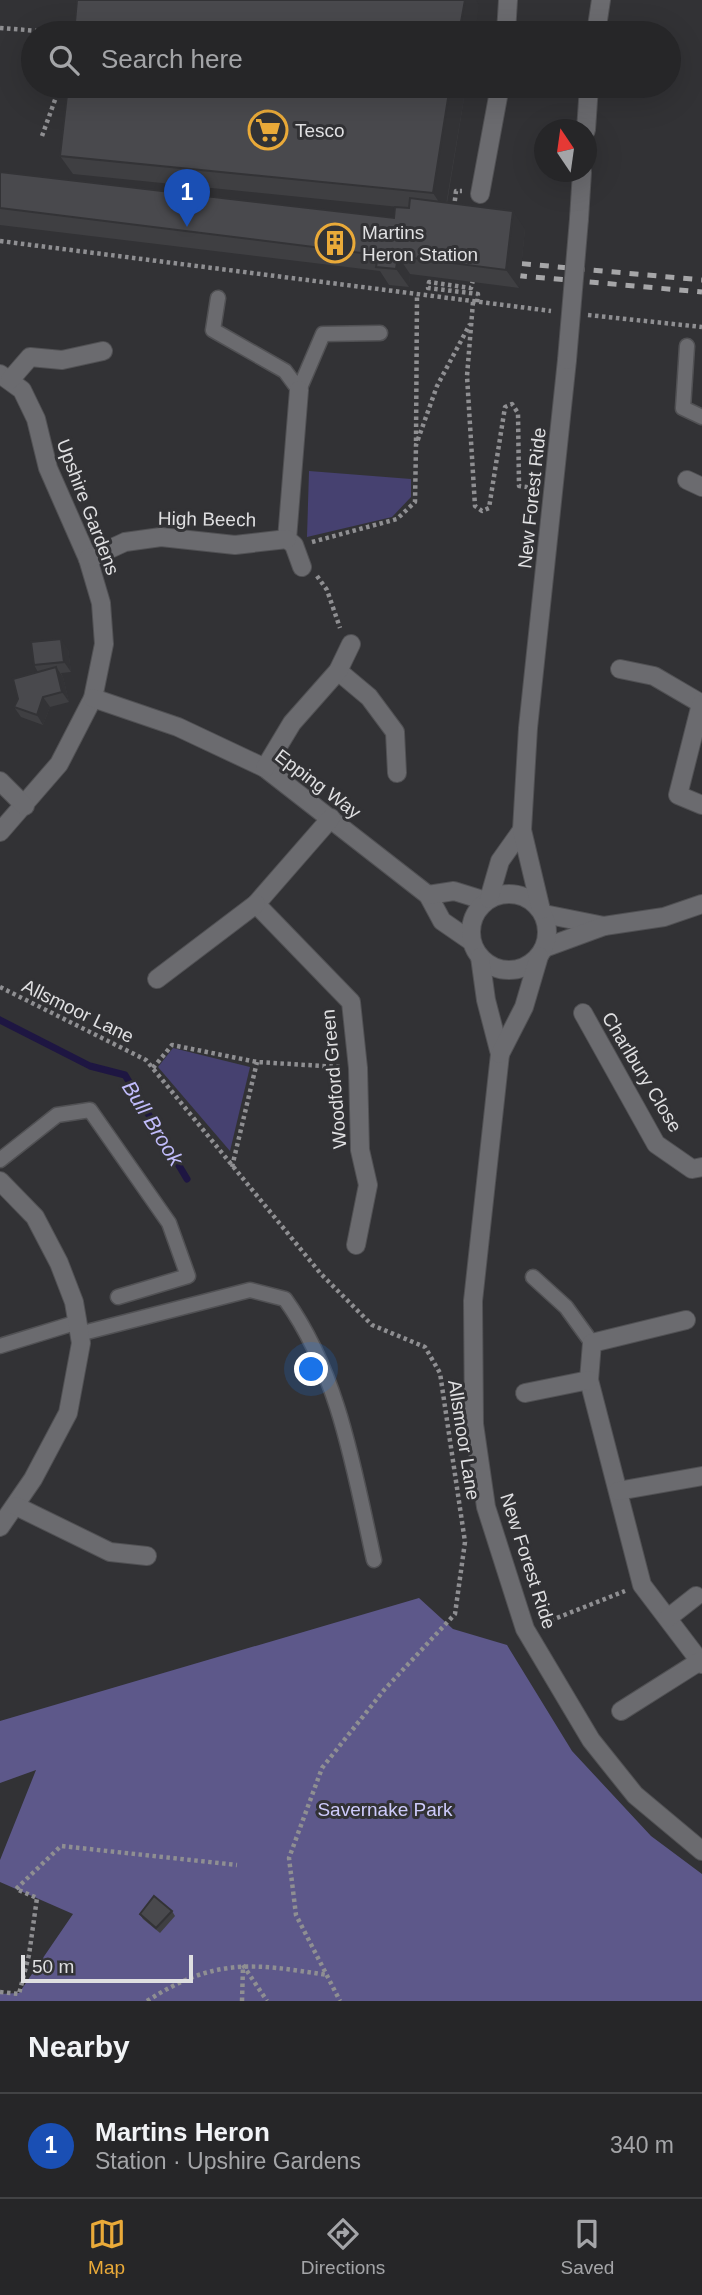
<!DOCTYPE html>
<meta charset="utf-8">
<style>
:root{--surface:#262628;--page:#323234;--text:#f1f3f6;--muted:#a4a5a8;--line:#424345;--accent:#eaaa39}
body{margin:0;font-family:Arial,sans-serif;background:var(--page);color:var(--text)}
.compass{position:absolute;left:534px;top:119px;width:63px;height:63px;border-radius:50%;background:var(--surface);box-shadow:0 7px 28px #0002;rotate:347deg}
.scale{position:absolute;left:21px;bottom:18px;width:172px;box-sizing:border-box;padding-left:7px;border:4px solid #dfdfe1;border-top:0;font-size:19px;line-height:24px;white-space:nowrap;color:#dfdfe1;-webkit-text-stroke:5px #323235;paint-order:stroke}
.you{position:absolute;left:312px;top:1370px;width:24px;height:24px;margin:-18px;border:5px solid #fff;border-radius:50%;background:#1a73e8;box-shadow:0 0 0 10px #1a73e833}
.badge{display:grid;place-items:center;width:46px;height:46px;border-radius:50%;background:var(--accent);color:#fff;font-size:23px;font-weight:700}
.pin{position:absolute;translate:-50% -58px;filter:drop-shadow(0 2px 4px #0008)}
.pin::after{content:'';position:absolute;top:37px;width:24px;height:21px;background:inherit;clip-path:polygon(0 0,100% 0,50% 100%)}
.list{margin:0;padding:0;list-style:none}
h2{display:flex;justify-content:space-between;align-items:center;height:91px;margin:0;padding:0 28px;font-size:30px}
h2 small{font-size:23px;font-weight:400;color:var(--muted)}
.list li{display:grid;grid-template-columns:46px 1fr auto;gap:21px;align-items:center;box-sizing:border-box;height:105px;padding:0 28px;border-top:2px solid var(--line)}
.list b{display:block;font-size:26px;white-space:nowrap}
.list p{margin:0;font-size:23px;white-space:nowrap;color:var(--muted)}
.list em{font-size:23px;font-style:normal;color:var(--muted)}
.icon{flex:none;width:38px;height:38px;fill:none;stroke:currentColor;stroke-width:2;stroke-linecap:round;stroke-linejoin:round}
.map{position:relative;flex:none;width:702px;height:2001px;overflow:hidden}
.search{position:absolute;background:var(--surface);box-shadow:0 7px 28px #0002;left:21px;right:21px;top:21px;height:77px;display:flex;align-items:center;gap:18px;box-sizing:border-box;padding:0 24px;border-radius:38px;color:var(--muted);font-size:26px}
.sheet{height:196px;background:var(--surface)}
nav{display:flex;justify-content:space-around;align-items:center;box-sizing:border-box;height:98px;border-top:2px solid var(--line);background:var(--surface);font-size:19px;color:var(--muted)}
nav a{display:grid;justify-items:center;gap:4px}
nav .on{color:var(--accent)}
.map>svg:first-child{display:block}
.green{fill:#464170}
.forest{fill:#5d588a}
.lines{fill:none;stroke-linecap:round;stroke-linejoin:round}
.stream{stroke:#1e1642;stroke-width:7}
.lane-casing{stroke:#515154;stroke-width:17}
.street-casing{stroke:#515154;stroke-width:20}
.secondary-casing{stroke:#515154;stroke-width:20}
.path{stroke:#8f8f92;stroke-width:4.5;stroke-dasharray:3.5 3.5;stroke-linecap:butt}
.lane{stroke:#6b6b6f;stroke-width:14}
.street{stroke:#6b6b6f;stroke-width:18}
.secondary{stroke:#6b6b6f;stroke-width:18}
.rail{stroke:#a6a6a8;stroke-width:5;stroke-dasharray:9 9;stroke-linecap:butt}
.secondary-bridge-casing{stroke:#515154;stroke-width:20;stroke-linecap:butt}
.secondary-bridge{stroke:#6b6b6f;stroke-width:18}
.wall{fill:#3f3f42}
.shaded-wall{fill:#333336}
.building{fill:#49494d;stroke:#333336;stroke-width:2}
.labels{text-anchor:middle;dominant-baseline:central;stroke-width:6;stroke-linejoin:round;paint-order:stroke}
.poi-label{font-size:19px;fill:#dfdfe1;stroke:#323235;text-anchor:start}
.street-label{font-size:19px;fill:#dfdfe1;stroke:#323235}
.park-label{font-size:19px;fill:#cecbfb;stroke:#323235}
.water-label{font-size:21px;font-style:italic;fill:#c1bcfb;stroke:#323235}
</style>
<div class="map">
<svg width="702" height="2001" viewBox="0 0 702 2001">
<rect width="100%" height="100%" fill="#323235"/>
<g class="green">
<path d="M309,471l102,8v18l-19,20 -85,20z"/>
<path d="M173,1048l77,19 -20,84 -72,-84z"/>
</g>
<path class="forest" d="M419,1598l34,31 54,16 65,106 79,85 51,38v127h-702v-7l19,-1 54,-79 -73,-32v-22l36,-90 -36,13v-62z"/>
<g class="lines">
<path class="stream" d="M0,1020l90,46 35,9 62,104"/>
<defs>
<g id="lane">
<path d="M218,298l-5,32 72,41 14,19 24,-56 57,-1"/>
<path d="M687,346l-4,62 19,9"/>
<path d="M0,1160l57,-45 33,-5 79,113 19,53 -70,21"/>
<path d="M533,1277l33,30 26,36"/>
<path d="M79,1334l171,-44 35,9c54,75 69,171 89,261"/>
<path d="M0,1346l78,-24"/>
</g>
<g id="street">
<path d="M506,33l2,-33"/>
<path d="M480,194l20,-108"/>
<path d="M0,374l22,16 14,29 12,49 40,91 13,44 3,41 -11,54 -34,66 -59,68"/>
<path d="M10,380l20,-23 32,3 41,-9"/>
<path d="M299,390l-12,149 7,6 8,22"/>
<path d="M687,480l15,7"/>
<path d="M88,559l37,-17 36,-5 74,8 52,-6"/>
<path d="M620,669l34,7 48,28"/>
<path d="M338,671l31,26 26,35 2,41"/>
<path d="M93,698l85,29 87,41 163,127 14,26 29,20"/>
<path d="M701,704l-23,91 24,10"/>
<path d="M265,768l27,-45 46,-52 13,-27"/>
<path d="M0,781l25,25"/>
<path d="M331,818l-75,86 95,98 7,66 2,82 8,35 -12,60"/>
<path d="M428,895l26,-4 32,10"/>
<path d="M544,914l60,12"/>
<path d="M544,948l60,-22 60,-9 38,-13"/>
<path d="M157,979l99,-75"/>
<path d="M583,1013l73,131 36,25 10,-2"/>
<path d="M0,1181l35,36 24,46 15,39 7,41 -13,70 -35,66 -33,48"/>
<path d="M686,1320l-94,23 -3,37 53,205 60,79"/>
<path d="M525,1393l64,-13"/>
<path d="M618,1491l84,-15"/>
<path d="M16,1506l94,46 37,4"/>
<path d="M668,1618l28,-22"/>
<path d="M621,1711l79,-50"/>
</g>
<g id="secondary">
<path d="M596,33l5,-33"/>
<path d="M586,130l3,-44"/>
<path d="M579,219l3,-47"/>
<circle cx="509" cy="932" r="38"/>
<path d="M489,899l11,-38 22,-31"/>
<path d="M541,910l-19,-80 6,-102 39,-368"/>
<path d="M480,957l6,43 14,54 -27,247 1,123 12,83 39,122 66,111 44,55 67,56"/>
<path d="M500,1054l24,-47 15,-51"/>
</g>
</defs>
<use href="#lane" class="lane-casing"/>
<use href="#street" class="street-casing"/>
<use href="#secondary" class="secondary-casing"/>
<g class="path">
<path d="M0,28l65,5"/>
<path d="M42,136l18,-50"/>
<path d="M454,208l2,-17h6"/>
<path d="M0,241l551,70"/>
<path d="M473,280l-2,8 -42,-6 -1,6 50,6 -1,9"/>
<path d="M473,302l-6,74 8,130 7,5 7,-3 16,-101 7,-3 6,9 1,73 16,2"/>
<path d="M588,315l114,12"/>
<path d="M416,441l1,-146"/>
<path d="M312,542l85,-23 18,-17 1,-57 21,-59 33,-62"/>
<path d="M317,576l10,14 13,38"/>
<path d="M0,987l146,73 175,214 51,51 53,22 15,26 25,169 -10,72 -71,76 -62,78 -33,90 7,57 44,86"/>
<path d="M153,1068l19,-23 85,17 83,5"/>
<path d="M232,1167l25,-105"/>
<path d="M544,1623l81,-32"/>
<path d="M243,1965l24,36"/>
<path d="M0,1992l19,2 10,-39 8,-57 -21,-9 45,-43 176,19"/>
<path d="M147,2001c67,-43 105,-38 180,-26"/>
<path d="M242,2001l1,-34"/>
</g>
<use href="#lane" class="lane"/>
<use href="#street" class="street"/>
<use href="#secondary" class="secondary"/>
<g class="rail">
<path d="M504,262l198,18"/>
<path d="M500,274l202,18"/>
</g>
<defs>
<path id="secondary-bridge" d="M567,360l12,-141"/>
</defs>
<use href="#secondary-bridge" class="secondary-bridge-casing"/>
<use href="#secondary-bridge" class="secondary-bridge"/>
</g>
<g class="wall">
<path d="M68,86h398l-19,117 78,26 -6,59 -109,-14 -1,13 -20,-2 -9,-14 -380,-46v-53l394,46 15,-10 -336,-34 -13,-18z"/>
<path d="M68,649l3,23 -10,1 2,4 6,25 -19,5 -7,18 -22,-8 -7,-10 24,-35 -4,-7z"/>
<path d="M172,1911l3,5 -15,17 -17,-14 -3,-5z"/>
</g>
<g class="shaded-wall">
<path d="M465,0h11l3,5 -4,28h-16z"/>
<path d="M450,86h16l-21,125 -12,-18z"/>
<path d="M513,211l12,18 -6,59 -13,-18z"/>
<path d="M398,256l12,18 -1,13 -13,-18z"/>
<path d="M61,639l7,10 3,23 -7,-10z"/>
<path d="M56,667l7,10 6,25 -7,-10z"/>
<path d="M43,697l7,10 -7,18 -6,-10z"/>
</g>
<g class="building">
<path d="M77,0h388l-6,33h-385z"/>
<path d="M68,86h382l-17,107 -373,-37z"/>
<path d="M0,172l394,46 1,-11 14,1 1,-10 103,13 -7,59 -108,-14 -2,13 -20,-2 2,-12 -378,-47z"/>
<path d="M61,639l3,23 -30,3 -3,-23z"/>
<path d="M56,667l6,25 -19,5 -6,18 -23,-8 4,-8 -5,-20z"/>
<path d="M154,1896l18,15 -16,17 -16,-14z"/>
</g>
<defs>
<symbol id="supermarket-ring" viewBox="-11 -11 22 22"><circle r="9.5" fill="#323235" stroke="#eaaa39" stroke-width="1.5"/><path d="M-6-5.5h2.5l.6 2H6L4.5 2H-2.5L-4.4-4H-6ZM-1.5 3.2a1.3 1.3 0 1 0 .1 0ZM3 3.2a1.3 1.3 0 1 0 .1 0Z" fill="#eaaa39"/></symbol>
<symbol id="building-ring" viewBox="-11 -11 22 22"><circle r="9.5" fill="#323235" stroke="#eaaa39" stroke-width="1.5"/><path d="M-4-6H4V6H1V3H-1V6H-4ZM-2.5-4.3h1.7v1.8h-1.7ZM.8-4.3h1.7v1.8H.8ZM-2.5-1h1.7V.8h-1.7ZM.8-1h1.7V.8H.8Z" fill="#eaaa39"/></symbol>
</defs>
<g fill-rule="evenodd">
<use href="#supermarket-ring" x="246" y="108" width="44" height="44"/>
<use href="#building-ring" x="313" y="221" width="44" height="44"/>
</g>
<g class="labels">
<g class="poi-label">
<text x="295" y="130">Tesco</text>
<text x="362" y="232">Martins<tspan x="362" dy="22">Heron Station</tspan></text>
</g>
<g class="street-label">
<text transform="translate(532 498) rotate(-84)">New Forest Ride</text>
<text transform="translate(88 507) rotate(69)">Upshire Gardens</text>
<text transform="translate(207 519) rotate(1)">High Beech</text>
<text transform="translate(318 784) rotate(37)">Epping Way</text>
<text transform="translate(78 1011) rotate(26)">Allsmoor Lane</text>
<text transform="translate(642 1072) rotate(59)">Charlbury Close</text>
<text transform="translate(334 1079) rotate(-95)">Woodford Green</text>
<text transform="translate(464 1440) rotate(81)">Allsmoor Lane</text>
<text transform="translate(528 1561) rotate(72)">New Forest Ride</text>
</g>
<g class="park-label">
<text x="385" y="1809">Savernake Park</text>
</g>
<g class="water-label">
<text transform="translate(153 1123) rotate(58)">Bull Brook</text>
</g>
</g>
</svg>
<svg class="compass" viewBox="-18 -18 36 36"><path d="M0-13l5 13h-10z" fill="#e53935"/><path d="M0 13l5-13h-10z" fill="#a4a5a8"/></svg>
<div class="scale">50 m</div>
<div class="you"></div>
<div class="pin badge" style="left:187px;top:227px;background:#1a4fb4">1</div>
<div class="search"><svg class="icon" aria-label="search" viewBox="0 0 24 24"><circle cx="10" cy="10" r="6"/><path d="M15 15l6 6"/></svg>Search here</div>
</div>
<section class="sheet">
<h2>Nearby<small></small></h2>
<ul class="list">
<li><span class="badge" style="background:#1a4fb4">1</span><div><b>Martins Heron</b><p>Station · Upshire Gardens</p></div><em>340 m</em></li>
</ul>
</section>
<nav>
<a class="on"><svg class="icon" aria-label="map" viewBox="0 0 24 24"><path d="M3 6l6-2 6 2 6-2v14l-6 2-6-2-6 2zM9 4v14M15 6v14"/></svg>Map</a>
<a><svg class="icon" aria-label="directions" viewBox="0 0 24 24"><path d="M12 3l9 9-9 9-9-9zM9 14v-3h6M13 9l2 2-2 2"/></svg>Directions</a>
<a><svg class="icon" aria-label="saved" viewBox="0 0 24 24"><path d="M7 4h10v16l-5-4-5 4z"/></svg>Saved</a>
</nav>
